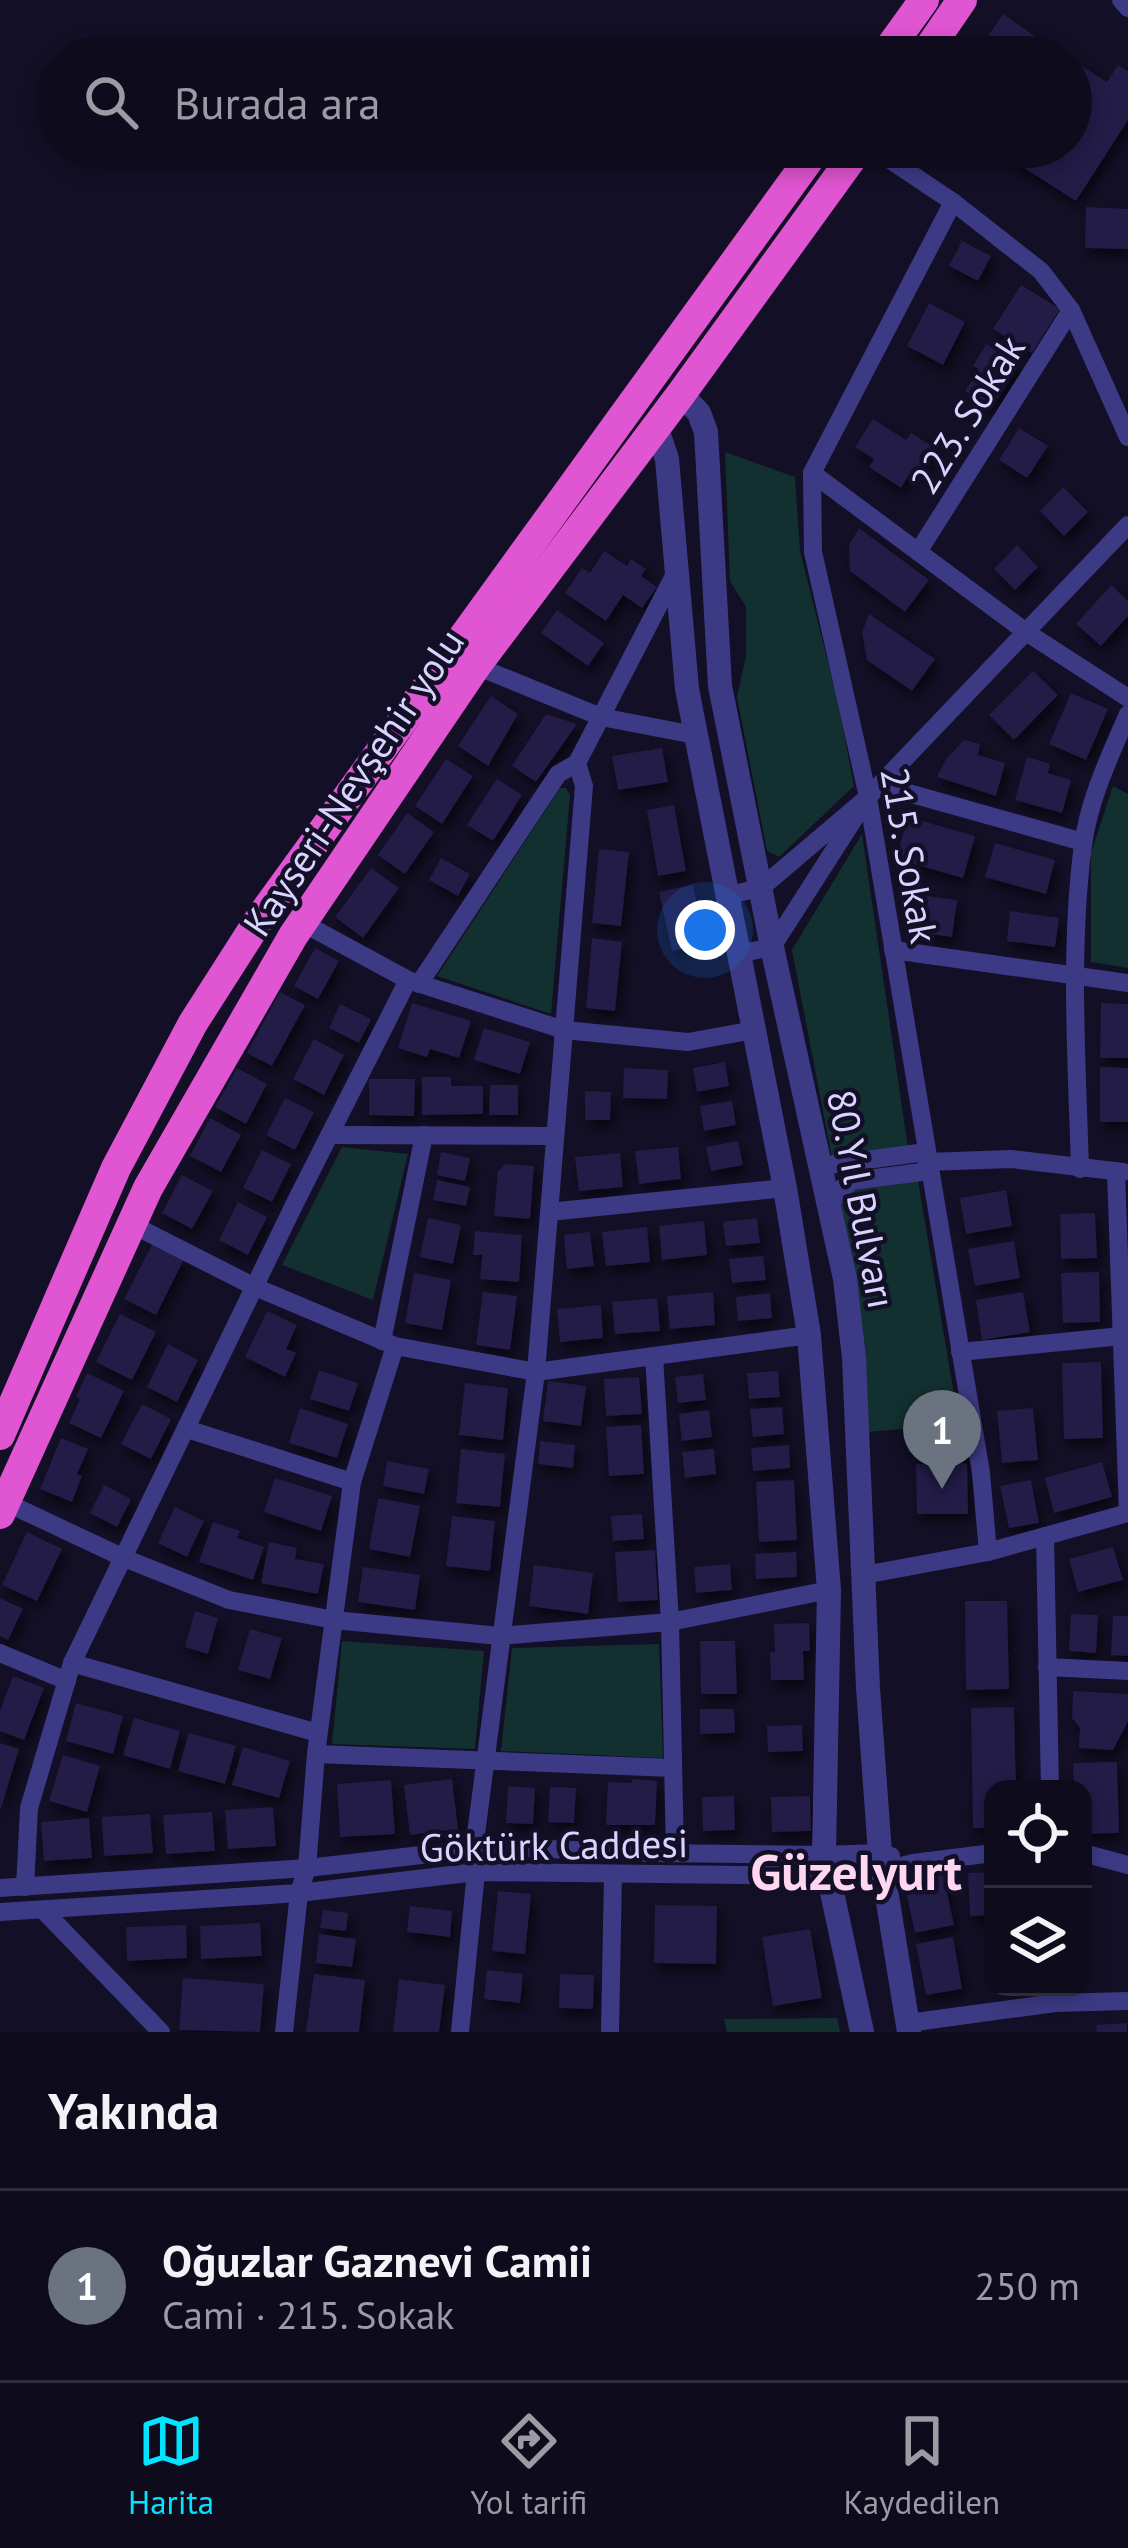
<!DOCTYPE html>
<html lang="tr">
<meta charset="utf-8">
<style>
:root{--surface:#0e0b1c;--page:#171425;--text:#f1f3f6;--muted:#9b9ba3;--line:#2e2b3b;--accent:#00e5ff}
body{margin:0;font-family:"PT Sans",sans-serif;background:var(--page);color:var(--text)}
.controls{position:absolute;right:36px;bottom:36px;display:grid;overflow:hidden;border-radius:24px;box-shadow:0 6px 18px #0003}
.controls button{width:108px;height:108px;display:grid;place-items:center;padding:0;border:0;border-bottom:3px solid var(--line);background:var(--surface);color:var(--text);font:60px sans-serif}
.you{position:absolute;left:705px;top:930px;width:42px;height:42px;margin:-30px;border:9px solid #fff;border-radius:50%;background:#1a73e8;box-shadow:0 0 0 18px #1a73e833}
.badge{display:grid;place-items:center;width:78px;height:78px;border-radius:50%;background:var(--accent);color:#fff;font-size:39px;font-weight:700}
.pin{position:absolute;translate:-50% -99px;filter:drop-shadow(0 3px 6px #0008)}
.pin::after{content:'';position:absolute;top:63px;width:42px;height:36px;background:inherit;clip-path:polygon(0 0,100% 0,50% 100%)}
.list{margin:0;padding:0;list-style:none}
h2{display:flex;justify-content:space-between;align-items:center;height:156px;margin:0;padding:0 48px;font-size:51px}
h2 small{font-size:39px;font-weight:400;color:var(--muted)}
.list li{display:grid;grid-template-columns:78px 1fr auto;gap:36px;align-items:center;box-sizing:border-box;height:192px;padding:0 48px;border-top:3px solid var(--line)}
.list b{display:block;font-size:45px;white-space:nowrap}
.list p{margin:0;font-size:39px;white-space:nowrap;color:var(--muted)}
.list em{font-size:39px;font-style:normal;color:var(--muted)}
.icon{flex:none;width:66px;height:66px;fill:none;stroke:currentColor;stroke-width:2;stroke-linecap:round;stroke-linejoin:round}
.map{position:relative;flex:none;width:1128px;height:2032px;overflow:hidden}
.search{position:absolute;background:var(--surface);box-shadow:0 6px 18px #0003;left:36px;right:36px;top:36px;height:132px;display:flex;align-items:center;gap:30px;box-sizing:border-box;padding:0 42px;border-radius:66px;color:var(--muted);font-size:45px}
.sheet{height:348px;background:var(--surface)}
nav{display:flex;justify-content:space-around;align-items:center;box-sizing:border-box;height:168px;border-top:3px solid var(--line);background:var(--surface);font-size:33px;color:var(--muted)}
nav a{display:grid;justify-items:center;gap:6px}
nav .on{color:var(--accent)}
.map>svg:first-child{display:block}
.green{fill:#12302f}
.building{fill:#241b47;filter:url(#shadow)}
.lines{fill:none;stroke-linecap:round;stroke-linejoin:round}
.minor{stroke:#3d3a85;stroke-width:18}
.tertiary{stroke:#3d3a85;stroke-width:24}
.trunk{stroke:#e055d1;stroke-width:30}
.labels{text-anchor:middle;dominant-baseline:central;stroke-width:9;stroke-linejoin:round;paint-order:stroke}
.street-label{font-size:39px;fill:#d9d4ff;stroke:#130f26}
.district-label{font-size:51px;font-weight:bold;fill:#ffd6f0;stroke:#130f26}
</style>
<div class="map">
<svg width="1128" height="2032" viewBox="0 0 1128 2032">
<defs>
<filter id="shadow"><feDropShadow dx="4" dy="7" stdDeviation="6" flood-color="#0009"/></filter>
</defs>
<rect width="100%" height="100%" fill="#130f26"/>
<g class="green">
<path d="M725,452l70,25 5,74 38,151 16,84 -75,71 -12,-6 -30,-154 9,-41v-49l-16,-26z"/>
<path d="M1113,786l15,8v174l-37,-6v-109z"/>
<path d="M560,788h6l4,7 -19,219 -114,-38z"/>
<path d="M862,834l46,314 -76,10 -40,-208z"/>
<path d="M342,1147l66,7 -35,146 -91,-35z"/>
<path d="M918,1181l41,243 -91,8 -30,-231 12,-10z"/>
<path d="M342,1641l142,10 -9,98 -143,-5z"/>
<path d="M659,1644l4,114 -162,-7 11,-103z"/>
<path d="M837,2018l3,14h-113l-3,-13z"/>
</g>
<g class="building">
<path d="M1003,14l46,32 -7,11h-36l-22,-15z"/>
<path d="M1071,59l36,23 11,-17 10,6v49l-52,81 -72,-46 6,-8h61z"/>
<path d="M1086,207l42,2v40l-43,-1z"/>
<path d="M962,241l29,15 -13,25 -29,-15z"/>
<path d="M1021,285l39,24 -28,44 -39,-24z"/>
<path d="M929,303l36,19 -22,43 -36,-19z"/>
<path d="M986,344l33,21 -27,43 -27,-17 14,-22 -6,-3z"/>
<path d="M873,419l33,21 5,-7 24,15 -16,24 -6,-4 -12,20 -32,-21 5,-8 -19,-12z"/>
<path d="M1019,428l29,18 -21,32 -28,-18z"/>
<path d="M1063,487l25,25 -24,24 -24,-25z"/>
<path d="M859,528l70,52 -24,32 -55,-41 -1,-26z"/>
<path d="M1017,545l21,22 -23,23 -21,-21z"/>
<path d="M604,551l23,15 4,-7 15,10 -5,7 16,11 -15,21 -19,-13 -17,26 -41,-28 17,-25 8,5z"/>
<path d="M1111,585l17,16v15l-27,30 -25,-22z"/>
<path d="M557,610l47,33 -16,23 -47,-33z"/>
<path d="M869,614l66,45 -23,32 -45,-31 -5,-28z"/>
<path d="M1033,671l25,24 -44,45 -25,-25z"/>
<path d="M1071,693l37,16 -22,51 -37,-16z"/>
<path d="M491,696l27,18 -30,52 -30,-20z"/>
<path d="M546,714l31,10 -41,58 -24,-16z"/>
<path d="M964,740l16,4 -2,11 27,8 -9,33 -59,-19 9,-18z"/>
<path d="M662,748l6,34 -50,8 -6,-34z"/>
<path d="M1027,757l23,7 -2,9 23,7 -9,33 -47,-13z"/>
<path d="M446,759l27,17 -31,48 -27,-18z"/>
<path d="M497,779l25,16 -29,46 -26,-16z"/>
<path d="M674,805l12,66 -28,5 -11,-66z"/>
<path d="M407,813l27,19 -29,42 -27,-19z"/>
<path d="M908,817l67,19 -12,42 -67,-19z"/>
<path d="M995,843l60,17 -9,34 -61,-17z"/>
<path d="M599,849l30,3 -8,74 -29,-3z"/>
<path d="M441,858l29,16 -12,22 -29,-16z"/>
<path d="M371,868l28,20 -36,50 -28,-21z"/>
<path d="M693,885l12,59 -33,7 -13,-59z"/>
<path d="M919,895l38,5 -5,37 -38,-5z"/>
<path d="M1010,911l49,7 -4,29 -48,-6z"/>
<path d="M592,938l30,4 -7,69 -29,-3z"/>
<path d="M315,948l24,13 -21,38 -24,-13z"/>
<path d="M280,992l25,13 -33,61 -25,-13z"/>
<path d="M412,1003l59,18 -12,37 -29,-9 -3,8 -29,-9z"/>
<path d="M1101,1003l27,1v54h-28z"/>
<path d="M340,1004l31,15 -12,24 -30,-15z"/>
<path d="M484,1028l46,14 -10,32 -46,-14z"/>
<path d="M314,1039l30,16 -20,40 -31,-16z"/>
<path d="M725,1062l4,24 -32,6 -4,-24z"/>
<path d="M1100,1067l28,1v54h-28z"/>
<path d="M237,1068l30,16 -21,40 -31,-17z"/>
<path d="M624,1068l44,2 -1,29 -44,-1z"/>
<path d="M422,1077h29v9h32v28l-61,1z"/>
<path d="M369,1079h46l-1,37 -45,-1z"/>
<path d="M490,1085h28v30h-29z"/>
<path d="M585,1091l26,1 -1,28h-25z"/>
<path d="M285,1098l29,14 -19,38 -29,-15z"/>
<path d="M732,1101l4,24 -32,6 -4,-25z"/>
<path d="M210,1118l31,17 -20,37 -31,-16z"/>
<path d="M738,1141l5,24 -32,6 -5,-24z"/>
<path d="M678,1147l3,32 -42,5 -4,-33z"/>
<path d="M262,1150l29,14 -19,38 -29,-14z"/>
<path d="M441,1152l29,6 -5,23 -28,-6z"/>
<path d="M620,1153l3,34 -44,4 -4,-34z"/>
<path d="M506,1164l28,2 -4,53 -36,-3 4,-45z"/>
<path d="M182,1175l31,16 -21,38 -30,-16z"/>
<path d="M437,1180l33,7 -4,19 -33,-6z"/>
<path d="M1006,1190l6,36 -46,8 -6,-36z"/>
<path d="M238,1202l29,15 -19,38 -29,-15z"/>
<path d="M1095,1213l2,45 -36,1 -1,-45z"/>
<path d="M428,1218l33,7 -8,39 -33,-7z"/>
<path d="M757,1218l3,25 -34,3 -3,-24z"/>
<path d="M704,1221l3,34 -45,5 -3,-34z"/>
<path d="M647,1227l3,35 -44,4 -4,-34z"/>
<path d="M475,1231l47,4 -3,47 -39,-3 2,-24h-9z"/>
<path d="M590,1232l4,34 -27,3 -3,-34z"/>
<path d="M1014,1241l6,37 -45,8 -7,-37z"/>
<path d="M153,1243l31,16 -28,56 -32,-16z"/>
<path d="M763,1256l3,24 -34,3 -3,-24z"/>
<path d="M1099,1272l1,50 -37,1 -2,-50z"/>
<path d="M414,1273l37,7 -9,50 -37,-7z"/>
<path d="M483,1292l34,4 -7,54 -34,-5z"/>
<path d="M713,1292l2,33 -45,4 -3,-33z"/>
<path d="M1023,1292l7,40 -48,8 -6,-40z"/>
<path d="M770,1293l2,25 -34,3 -2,-24z"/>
<path d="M657,1298l3,33 -45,3 -3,-32z"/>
<path d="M601,1305l2,33 -43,4 -3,-33z"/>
<path d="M267,1311l30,14 -11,24 10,4 -11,24 -40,-20z"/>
<path d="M120,1314l36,18 -24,48 -36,-18z"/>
<path d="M168,1344l30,16 -21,42 -30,-15z"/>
<path d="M1101,1362l2,76 -39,1 -2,-76z"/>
<path d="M319,1370l39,13 -9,28 -39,-12z"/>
<path d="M778,1371l2,26 -31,2 -2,-26z"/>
<path d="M87,1373l37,18 -23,47 -32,-15 11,-24 -4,-2z"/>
<path d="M703,1374l3,26 -28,3 -3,-26z"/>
<path d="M639,1377l3,37 -36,2 -2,-37z"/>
<path d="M548,1381l38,5 -5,40 -38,-5z"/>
<path d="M465,1383l43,5 -5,52 -44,-5z"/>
<path d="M142,1404l29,15 -20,40 -30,-15z"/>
<path d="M782,1407l2,27 -31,3 -3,-28z"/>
<path d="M300,1408l48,16 -11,34 -48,-15z"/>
<path d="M1033,1408l5,52 -36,3 -5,-52z"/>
<path d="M709,1410l3,27 -30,4 -3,-27z"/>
<path d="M641,1425l3,49 -35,2 -3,-49z"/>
<path d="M947,1428h19v32l-18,1z"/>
<path d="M61,1438l27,11 -11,25 5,2 -10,26 -32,-13z"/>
<path d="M540,1441l35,4 -2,23 -35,-4z"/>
<path d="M789,1445l1,23 -37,3 -2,-23z"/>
<path d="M461,1449l44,5 -5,53 -44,-4z"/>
<path d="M714,1449l2,25 -31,4 -3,-26z"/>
<path d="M387,1461l42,8 -5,25 -41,-8z"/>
<path d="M1102,1462l10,35 -58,16 -9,-35z"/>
<path d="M967,1463l1,51h-51l-1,-50z"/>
<path d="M275,1478l57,18 -11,35 -57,-19z"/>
<path d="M794,1480l3,60 -38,2 -3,-60z"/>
<path d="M1031,1480l8,43 -30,5 -9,-42z"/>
<path d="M104,1485l27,14 -14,28 -27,-14z"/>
<path d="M378,1498l42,8 -10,51 -41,-8z"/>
<path d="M175,1507l29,14 -17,36 -29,-14z"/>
<path d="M642,1514l2,25 -31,2 -2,-25z"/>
<path d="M452,1516l43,5 -5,50 -44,-5z"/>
<path d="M213,1522l27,9 -3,7 27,9 -11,33 -54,-18z"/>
<path d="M27,1532l35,17 -25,52 -35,-16z"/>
<path d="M269,1542l28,6 -2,11 29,5 -6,30 -57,-11z"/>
<path d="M1113,1547l10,33 -45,12 -9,-33z"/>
<path d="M655,1550l3,50 -40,2 -3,-50z"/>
<path d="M796,1552l1,25 -41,2 -1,-25z"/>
<path d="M730,1564l2,26 -36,3 -2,-26z"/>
<path d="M534,1565l59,8 -5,41 -59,-8z"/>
<path d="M363,1567l57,8 -5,35 -57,-8z"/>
<path d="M0,1598l23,11 -15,31 -8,-4z"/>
<path d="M965,1601h42l2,88 -43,1z"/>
<path d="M195,1611l23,7 -10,36 -23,-7z"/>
<path d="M1071,1614l27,1 -2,38 -27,-2z"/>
<path d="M1113,1616h15v40l-17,-1z"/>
<path d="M809,1623l1,28h-7l1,29h-33l-1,-28h5l-1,-28z"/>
<path d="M250,1629l32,9 -12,41 -32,-9z"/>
<path d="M700,1641h35l2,53h-36z"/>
<path d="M13,1676l31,12 -20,52 -24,-9v-20z"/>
<path d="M1073,1691l55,3v27l-15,29 -34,-2 1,-20 -8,-10z"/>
<path d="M76,1703l47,13 -10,38 -47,-13z"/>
<path d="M1014,1707l2,82h-23v39h-20l-2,-120z"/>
<path d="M700,1709h34l1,24 -35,1z"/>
<path d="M134,1718l46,13 -10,38 -47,-14z"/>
<path d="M802,1725l1,26 -35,1 -1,-26z"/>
<path d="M189,1733l47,13 -11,38 -47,-13z"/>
<path d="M0,1743l19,6 -18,59h-1z"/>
<path d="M243,1747l47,14 -11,37 -47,-13z"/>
<path d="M63,1755l37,11 -13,46 -38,-11z"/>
<path d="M1117,1762l2,71 -36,1v-45h-9l-1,-26z"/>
<path d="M452,1779l6,50 -48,6 -6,-50z"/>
<path d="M632,1779l25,2 -2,44h-49l2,-43 24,1z"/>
<path d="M391,1780l4,54 -55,3 -3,-53z"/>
<path d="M508,1786l27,2 -2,36 -27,-1z"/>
<path d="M550,1787l26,1 -2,35 -26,-1z"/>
<path d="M734,1796l1,34 -32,1 -1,-34z"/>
<path d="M810,1796l1,35 -39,1 -1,-35z"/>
<path d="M273,1807l3,39 -48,3 -3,-39z"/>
<path d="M212,1812l3,39 -49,3 -3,-39z"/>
<path d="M150,1814l3,39 -49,3 -2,-39z"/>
<path d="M89,1818l3,40 -48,3 -3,-39z"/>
<path d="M993,1872v43l-23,1 -2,-43z"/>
<path d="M943,1874l11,51 -39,8 -11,-50z"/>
<path d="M498,1891l33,3 -6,60 -33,-3z"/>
<path d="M655,1905l62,1 -1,58 -62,-1z"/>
<path d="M410,1906l42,5 -2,26 -43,-5z"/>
<path d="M323,1910l25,3 -2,18 -26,-3z"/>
<path d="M260,1923l2,33 -61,3 -1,-33z"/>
<path d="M186,1925l1,33 -60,3 -1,-34z"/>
<path d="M810,1929l12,69 -49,8 -11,-69z"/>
<path d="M319,1934l37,5 -4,28 -36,-4z"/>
<path d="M953,1937l9,52 -36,6 -10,-51z"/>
<path d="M487,1970l36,4 -3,29 -36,-4z"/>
<path d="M314,1974l51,6 -6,52h-53z"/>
<path d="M560,1974l34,1 -1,34 -34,-1z"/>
<path d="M183,1978l81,6 -4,48 -81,-2z"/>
<path d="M399,1979l46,6 -6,47h-46z"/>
<path d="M1127,2023v9h-30l-1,-7z"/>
</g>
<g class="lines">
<g class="minor">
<path d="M1121,0l7,8"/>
<path d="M871,147l82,55 88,69 30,39 57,127"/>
<path d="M953,202l-141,271 1,79 55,245 113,676 7,79"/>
<path d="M812,473l214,159 102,66"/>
<path d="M918,552l153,-242"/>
<path d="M476,666l125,51 94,18"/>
<path d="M880,785l203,57"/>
<path d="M728,895l33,-7 107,-91 260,-272"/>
<path d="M303,923l105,57 156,50 124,12 66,-12"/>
<path d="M893,950l235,33"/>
<path d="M738,954l34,-7 84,-131"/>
<path d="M419,984l139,-210 19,-11"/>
<path d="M330,1135l225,1"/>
<path d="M927,1162l84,-3 112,13"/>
<path d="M821,1166l105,-14"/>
<path d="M1080,1169c-3,-105 -11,-219 3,-324 6,-46 27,-89 45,-131"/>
<path d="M1116,1172l12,341"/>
<path d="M830,1209l6,-17 17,-11 76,-10"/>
<path d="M549,1212l236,-24"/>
<path d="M131,1224l124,63 140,59 141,26 273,-37"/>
<path d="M382,1341l42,-206"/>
<path d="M960,1352l162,-16"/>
<path d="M654,1356l16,266 5,231"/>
<path d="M187,1429l165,53"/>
<path d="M5,1502l119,56 105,42 105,20 166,16 170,-14 159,-32"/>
<path d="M1045,1536l5,253"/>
<path d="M864,1575l124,-23 140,-39"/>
<path d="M0,1653l67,28"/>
<path d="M72,1663l246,70"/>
<path d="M1047,1667l81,4"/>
<path d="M316,1754l357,14"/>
<path d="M474,1849l62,-477 48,-586 -7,-23 99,-191"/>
<path d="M1083,1853l45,12"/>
<path d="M25,1887l4,-79 43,-145 224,-462 112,-221"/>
<path d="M0,1888l307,-20 185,-21 160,6 172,2 56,-2 11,3"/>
<path d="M43,1910l118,122"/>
<path d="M0,1912l299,-19 177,-21 351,4 55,-5 31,-8 80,-10"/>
<path d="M908,2023l147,-20 73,-2"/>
<path d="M284,2032l15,-139 8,-25 9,-114 36,-272 43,-136"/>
<path d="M460,2032l16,-160"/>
<path d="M610,2032l3,-158"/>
</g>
<g class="tertiary">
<path d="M681,394l18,19 7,19 14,254 52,261 73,332 9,79 14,330 12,165 29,179"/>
<path d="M653,431l7,7 7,21 20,230 98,499 24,147 20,255 -5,265 38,177"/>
</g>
<g class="trunk">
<path d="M883,57l41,-57"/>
<path d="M923,57l39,-57"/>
<path d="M0,1435l116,-267 77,-145 69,-108 556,-768"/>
<path d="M0,1514l148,-326 145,-252 183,-270 205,-272 179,-247"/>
</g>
</g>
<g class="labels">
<g class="street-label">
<text transform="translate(967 414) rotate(-58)">223. Sokak</text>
<text transform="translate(353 782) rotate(-56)">Kayseri-Nevşehir yolu</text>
<text transform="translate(910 855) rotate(80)">215. Sokak</text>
<text transform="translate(862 1199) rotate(79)">80.Yıl Bulvarı</text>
<text transform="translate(554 1845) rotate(-1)">Göktürk Caddesi</text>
</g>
<g class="district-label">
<text x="856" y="1871">Güzelyurt</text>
</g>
</g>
</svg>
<div class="controls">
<button><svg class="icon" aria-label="locate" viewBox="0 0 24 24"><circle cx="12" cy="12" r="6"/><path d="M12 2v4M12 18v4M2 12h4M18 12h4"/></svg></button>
<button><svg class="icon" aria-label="layers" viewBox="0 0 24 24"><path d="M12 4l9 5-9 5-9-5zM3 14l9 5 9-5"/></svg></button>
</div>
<div class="you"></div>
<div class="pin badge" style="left:942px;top:1489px;background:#6b7280">1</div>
<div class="search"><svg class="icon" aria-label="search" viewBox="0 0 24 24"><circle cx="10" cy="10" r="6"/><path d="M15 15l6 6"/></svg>Burada ara</div>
</div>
<section class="sheet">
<h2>Yakında<small></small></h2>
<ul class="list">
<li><span class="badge" style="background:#6b7280">1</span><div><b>Oğuzlar Gaznevi Camii</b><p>Cami · 215. Sokak</p></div><em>250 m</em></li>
</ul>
</section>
<nav>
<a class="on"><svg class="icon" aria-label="map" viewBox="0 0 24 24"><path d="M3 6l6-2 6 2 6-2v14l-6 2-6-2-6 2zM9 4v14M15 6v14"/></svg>Harita</a>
<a><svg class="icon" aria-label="directions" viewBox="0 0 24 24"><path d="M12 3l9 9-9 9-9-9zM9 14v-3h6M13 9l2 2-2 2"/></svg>Yol tarifi</a>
<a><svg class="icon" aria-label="saved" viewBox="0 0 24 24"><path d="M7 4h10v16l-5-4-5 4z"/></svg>Kaydedilen</a>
</nav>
